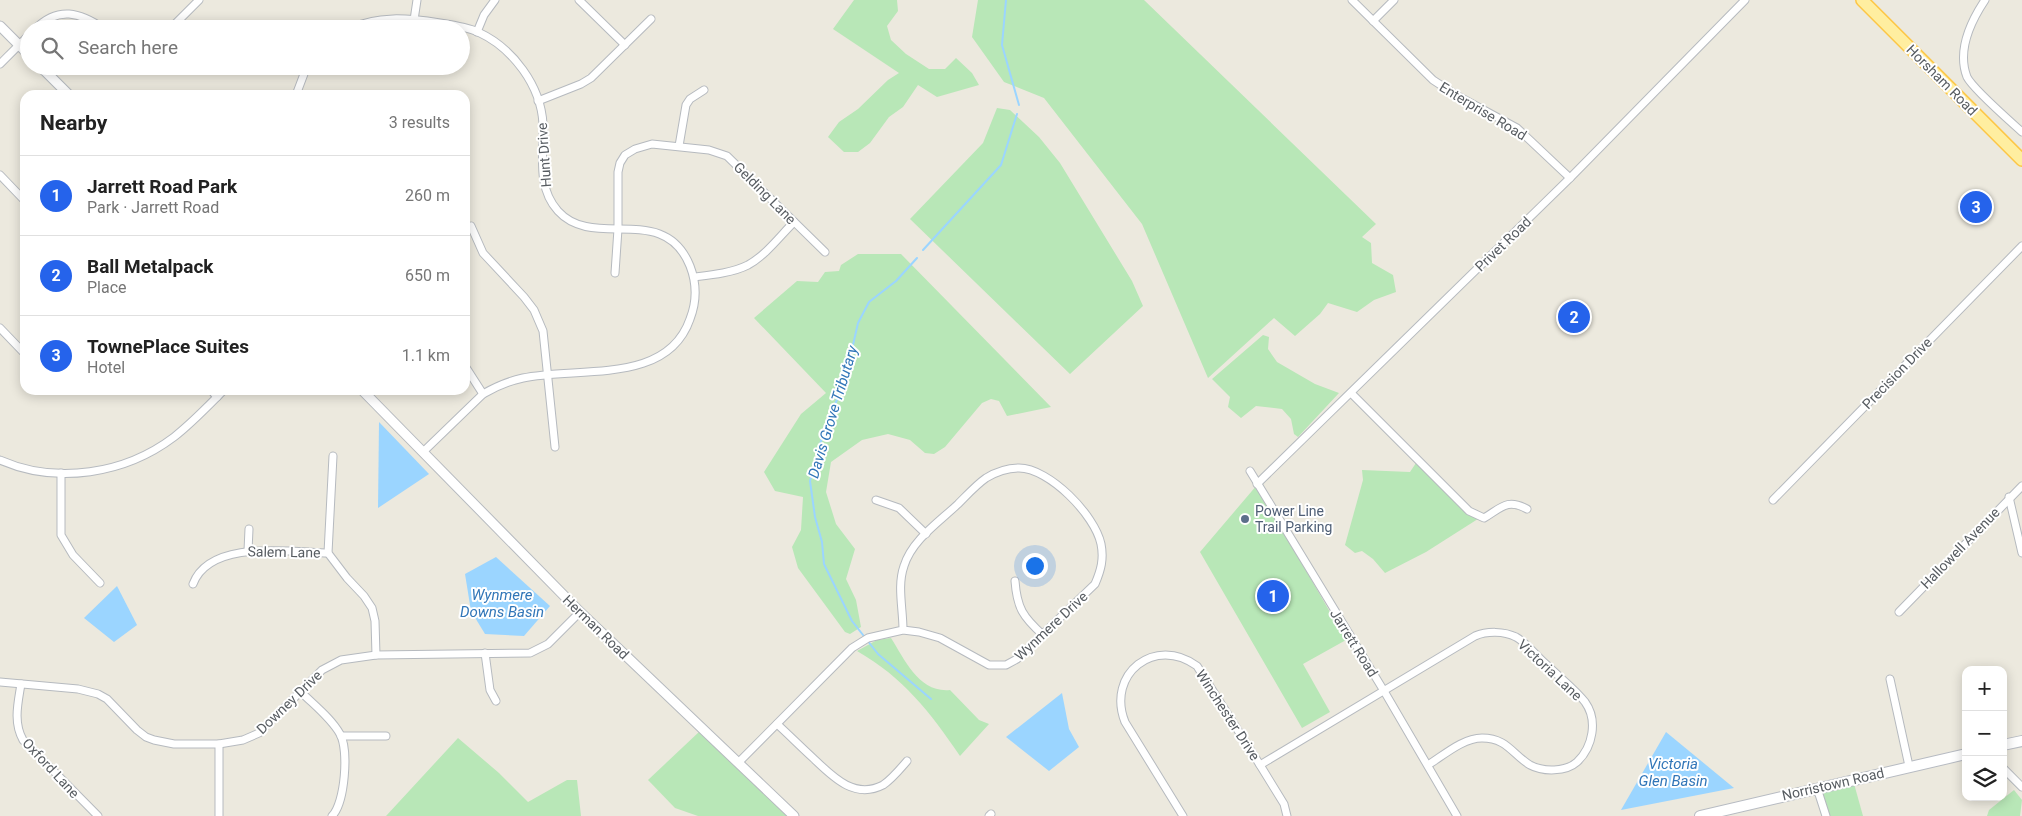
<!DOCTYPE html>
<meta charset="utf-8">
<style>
:root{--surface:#fff;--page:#f6f6f6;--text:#222;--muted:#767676;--line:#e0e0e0;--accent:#2563eb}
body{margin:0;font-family:Roboto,sans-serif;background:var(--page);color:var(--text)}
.controls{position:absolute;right:15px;bottom:15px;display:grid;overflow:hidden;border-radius:10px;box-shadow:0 2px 12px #0003}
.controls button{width:45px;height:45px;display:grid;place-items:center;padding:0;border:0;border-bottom:1px solid var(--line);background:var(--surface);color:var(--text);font:25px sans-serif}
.you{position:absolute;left:1034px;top:565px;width:18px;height:18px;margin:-12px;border:4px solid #fff;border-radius:50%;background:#1a73e8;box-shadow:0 0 0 8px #1a73e833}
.badge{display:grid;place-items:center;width:32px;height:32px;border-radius:50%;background:var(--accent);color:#fff;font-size:16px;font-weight:700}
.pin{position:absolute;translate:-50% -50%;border:2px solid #fff;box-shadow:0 1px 5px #0006}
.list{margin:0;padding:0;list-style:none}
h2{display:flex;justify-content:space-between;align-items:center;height:65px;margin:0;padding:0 20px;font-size:21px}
h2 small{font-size:16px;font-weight:400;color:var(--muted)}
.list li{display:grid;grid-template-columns:32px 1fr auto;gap:15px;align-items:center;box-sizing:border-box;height:80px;padding:0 20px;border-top:1px solid var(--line)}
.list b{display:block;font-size:19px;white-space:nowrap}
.list p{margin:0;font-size:16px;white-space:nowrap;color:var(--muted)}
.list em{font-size:16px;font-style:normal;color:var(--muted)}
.icon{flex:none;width:28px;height:28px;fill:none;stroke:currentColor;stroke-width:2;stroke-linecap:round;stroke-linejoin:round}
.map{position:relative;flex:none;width:2022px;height:816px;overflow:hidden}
.search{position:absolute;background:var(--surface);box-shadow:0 2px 12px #0003;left:20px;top:20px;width:450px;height:55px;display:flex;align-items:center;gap:12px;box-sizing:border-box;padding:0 18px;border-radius:28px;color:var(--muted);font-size:19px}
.panel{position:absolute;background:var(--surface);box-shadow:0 2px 12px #0003;left:20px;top:90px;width:450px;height:305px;border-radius:15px}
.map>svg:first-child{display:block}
.green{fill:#b8e7b7}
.water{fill:#9bd5ff}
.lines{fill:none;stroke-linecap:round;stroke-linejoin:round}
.stream{stroke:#9bd5ff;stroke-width:2}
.minor-casing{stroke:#b6babf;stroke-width:9}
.tertiary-casing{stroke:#b6babf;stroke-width:11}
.secondary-casing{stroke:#b7bbc2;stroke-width:12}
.primary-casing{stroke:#fdc646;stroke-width:14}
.minor{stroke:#fff;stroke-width:7}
.tertiary{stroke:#fff;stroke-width:9}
.secondary{stroke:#fff;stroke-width:10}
.primary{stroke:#ffeea0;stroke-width:11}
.service-dot{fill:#5c6f8a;stroke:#fff;stroke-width:2}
.labels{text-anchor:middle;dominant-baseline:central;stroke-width:4;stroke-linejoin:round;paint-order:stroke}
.street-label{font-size:14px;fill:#575c61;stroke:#fff}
.service-label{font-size:14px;fill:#4e5e75;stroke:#fff;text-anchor:start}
.water-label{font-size:15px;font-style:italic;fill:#3176b8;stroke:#fff}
</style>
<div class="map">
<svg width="2022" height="816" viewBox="0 0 2022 816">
<rect width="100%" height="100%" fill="#ece9de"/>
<g class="green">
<path d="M854,0h43l1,11 -11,15 4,14 15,14 23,15h16l11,-11 16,15 7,12 -42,12 -19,-12 -15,22 -14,10 -19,26 -12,9h-14l-16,-15 11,-15 19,-13 30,-29 11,-7 -66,-44z"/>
<path d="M978,0h166l232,224 -14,13 9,6 1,20 21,12 3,17 -22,8 -17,12 -29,-9 -8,11 -25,22 -21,-18 -66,60 -66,-154 -98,-126 -40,-16 -32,-45z"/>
<path d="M997,108l13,2 29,27 21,26 72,118 11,25 -73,68 -160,-155 73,-76z"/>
<path d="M858,254h43l150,153 -44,9 -8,-15 -8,-2 -9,4 -37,44 -11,7 -9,-1 -15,-13 -22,-6 -26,6 -31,22 -5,30 10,32 19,25 -9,30 10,21 5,27 -11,7 -5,-2 -47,-64 -6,-21 9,-17 2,-33 -28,-6 -11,-19 37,-58 25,-21 -72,-75 43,-37 21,1 7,-10 14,-1 2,-6z"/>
<path d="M1263,335l6,2 -1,12 9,13 38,22 24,9 -41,44 -4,-3 -3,-15 -9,-10 -26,-3 -15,12 -13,-11 2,-10 -18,-18z"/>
<path d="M1418,460l63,57 -55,35 -41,21 -12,-14 -11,-8 -7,2 -10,-8 18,-65 -1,-10 48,2z"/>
<path d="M1257,485l89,155 -43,24 27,48 -28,16 -102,-176z"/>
<path d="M891,638c14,22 28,55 59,52l29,30 10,4 -29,32c-30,-44 -56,-78 -103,-105l20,-11z"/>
<path d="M700,731l87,85h-89l-23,-8 -27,-28z"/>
<path d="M458,738l41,35 29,29 39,-22h10l4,36h-195z"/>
<path d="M1853,780l10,36h-37l-6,-29z"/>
<path d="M2014,790l8,10 -2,16h-33l2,-6z"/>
</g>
<g class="water">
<path d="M379,422l50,52 -51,34z"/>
<path d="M496,557l54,49 -26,30 -39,-2 -14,-23 -6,-37z"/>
<path d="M117,586l20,39 -23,17 -30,-24z"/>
<path d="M1062,693l7,36 10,18 -30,24 -43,-34z"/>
<path d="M1666,732l68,56 -113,22z"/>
</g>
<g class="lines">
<g class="stream">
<path d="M1006,0l-4,45 17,60"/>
<path d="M923,250l78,-85 16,-51"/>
<path d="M917,258l-21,23 -27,21 -11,21 -13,57 -22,54 -13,47 5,36 7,25 2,22 28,57 26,33 53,45"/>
</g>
<defs>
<g id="minor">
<path d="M579,0l46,45"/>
<path d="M1352,0l81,80 23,15 61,33 53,50"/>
<path d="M1985,0c-14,21 -28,51 -18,77 6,12 43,44 55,55"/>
<path d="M414,20l3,-20"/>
<path d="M1373,21l21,-21"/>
<path d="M35,29c23,-23 45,-17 69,0"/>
<path d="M170,29l29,-29"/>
<path d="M348,29c30,-14 60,-11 92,-6 13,2 27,4 38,9 35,16 63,54 65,92 1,29 -7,63 15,87 36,40 106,-10 132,55 7,18 7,35 0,53 -23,67 -114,47 -167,59 -14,3 -28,9 -40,16l-60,58"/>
<path d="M477,32l7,-17 11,-15"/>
<path d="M0,64l29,-29"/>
<path d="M296,95l11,-29"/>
<path d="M538,101l43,-17 10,-6 60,-59"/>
<path d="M679,146l7,-41 4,-6 14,-9"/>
<path d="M0,175l25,26"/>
<path d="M471,226l12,27 41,44 10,13 9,21 12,116"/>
<path d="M615,273l3,-44v-57l2,-9 5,-8 10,-6 17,-5 57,6 18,6 98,96"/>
<path d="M694,277c17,-2 38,-4 54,-12 18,-10 32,-29 46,-43"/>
<path d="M0,328l25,26"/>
<path d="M465,366l18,28"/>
<path d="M211,390l6,7"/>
<path d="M1351,393l118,118 15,7c17,-10 23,-20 43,-9"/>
<path d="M333,456l-5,97 19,25 17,18 8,12 3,13 1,34"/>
<path d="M0,460c57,25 125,14 174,-23 18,-14 34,-31 50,-47"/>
<path d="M1250,471l134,220 73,125"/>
<path d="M61,473v62l12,20 27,28"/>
<path d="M1257,484l313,-306 175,-178"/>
<path d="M2009,497l13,56"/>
<path d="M876,500l23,8 27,26"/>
<path d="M1773,500l249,-254"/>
<path d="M248,551l1,-22"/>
<path d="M1015,581c2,27 8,36 28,54"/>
<path d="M193,584c17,-45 97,-32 135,-31"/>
<path d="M1899,612l123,-126"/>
<path d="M485,653l5,37 6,11"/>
<path d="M1890,679l19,87"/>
<path d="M0,682l78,7 20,5 9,5 30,31 9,7 8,3 20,4h45l24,-4 16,-7 63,-63 19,-10 35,-5 154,-2 18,-9 32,-32"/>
<path d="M21,684c-3,19 -8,38 2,56l75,76"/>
<path d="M301,692c13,13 30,26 39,42 9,16 5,69 -8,82"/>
<path d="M777,724c12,11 24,23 36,34 19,18 41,42 70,27 9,-6 17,-16 24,-24"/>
<path d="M341,736h45"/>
<path d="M738,763l114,-115 16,-10 35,-8 16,2 21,6 49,27h17l11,-6 78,-75c6,-14 9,-25 6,-40 -6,-29 -52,-76 -82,-76 -12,0 -23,4 -33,10 -10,7 -19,17 -28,26 -19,18 -46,36 -54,62 -7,20 -1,42 -1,64"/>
<path d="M1260,765l215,-129c12,-5 29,-5 41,1 11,6 21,20 31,28 12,12 28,24 38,37 13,18 8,45 -8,60 -11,10 -34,10 -47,3 -18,-11 -23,-27 -48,-27 -19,0 -38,17 -54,27"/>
<path d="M2003,768l19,19"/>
<path d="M1817,788l9,28"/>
<path d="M219,816v-72"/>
<path d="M989,816l2,-2"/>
<path d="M1183,816l-58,-94c-19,-48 30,-87 72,-56l63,99 24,39 3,12"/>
</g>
<g id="tertiary">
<path d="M0,26l29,29"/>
<path d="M40,66l29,29"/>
<path d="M362,390l218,222 214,204"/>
</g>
<g id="secondary">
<path d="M2003,745l19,-4"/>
<path d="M1700,816l266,-62"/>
</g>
<path id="primary" d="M1862,0l160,160"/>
</defs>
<use href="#minor" class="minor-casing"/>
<use href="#tertiary" class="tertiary-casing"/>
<use href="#secondary" class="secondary-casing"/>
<use href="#primary" class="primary-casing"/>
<use href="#minor" class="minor"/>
<use href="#tertiary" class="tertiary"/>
<use href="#secondary" class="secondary"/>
<use href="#primary" class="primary"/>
</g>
<circle class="service-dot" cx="1245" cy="519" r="5"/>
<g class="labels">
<g class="street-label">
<text transform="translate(1942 80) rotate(45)">Horsham Road</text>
<text transform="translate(1483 111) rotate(31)">Enterprise Road</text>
<text transform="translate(544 155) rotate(-94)">Hunt Drive</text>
<text transform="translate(765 193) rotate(45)">Gelding Lane</text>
<text transform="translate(1503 244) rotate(-44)">Privet Road</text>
<text transform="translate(1897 373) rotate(-46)">Precision Drive</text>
<text transform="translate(1960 548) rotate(-46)">Hallowell Avenue</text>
<text transform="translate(284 552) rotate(1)">Salem Lane</text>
<text transform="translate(1051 626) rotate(-43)">Wynmere Drive</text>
<text transform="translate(596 627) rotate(44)">Herman Road</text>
<text transform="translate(1354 643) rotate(58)">Jarrett Road</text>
<text transform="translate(1550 670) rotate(43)">Victoria Lane</text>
<text transform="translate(289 702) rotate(-44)">Downey Drive</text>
<text transform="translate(1228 715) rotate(57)">Winchester Drive</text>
<text transform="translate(51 768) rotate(47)">Oxford Lane</text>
<text transform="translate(1833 784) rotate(-13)">Norristown Road</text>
</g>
<g class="service-label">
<text x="1255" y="511">Power Line<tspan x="1255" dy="16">Trail Parking</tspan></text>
</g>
<g class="water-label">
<text transform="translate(833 412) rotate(-73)">Davis Grove Tributary</text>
<text x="502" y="595">Wynmere<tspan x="502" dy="17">Downs Basin</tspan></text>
<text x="1673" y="764">Victoria<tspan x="1673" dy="17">Glen Basin</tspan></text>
</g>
</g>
</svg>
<div class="controls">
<button>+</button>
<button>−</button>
<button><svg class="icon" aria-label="layers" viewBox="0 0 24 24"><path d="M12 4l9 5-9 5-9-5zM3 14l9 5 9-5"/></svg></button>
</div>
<div class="you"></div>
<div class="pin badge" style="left:1273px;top:596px">1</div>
<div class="pin badge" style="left:1574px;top:317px">2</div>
<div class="pin badge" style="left:1976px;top:207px">3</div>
<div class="search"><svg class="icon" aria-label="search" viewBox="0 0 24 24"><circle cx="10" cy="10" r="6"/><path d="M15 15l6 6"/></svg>Search here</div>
<section class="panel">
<h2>Nearby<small>3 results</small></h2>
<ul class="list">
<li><span class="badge">1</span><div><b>Jarrett Road Park</b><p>Park · Jarrett Road</p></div><em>260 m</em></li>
<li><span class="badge">2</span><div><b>Ball Metalpack</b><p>Place</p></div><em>650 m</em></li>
<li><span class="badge">3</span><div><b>TownePlace Suites</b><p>Hotel</p></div><em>1.1 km</em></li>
</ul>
</section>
</div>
